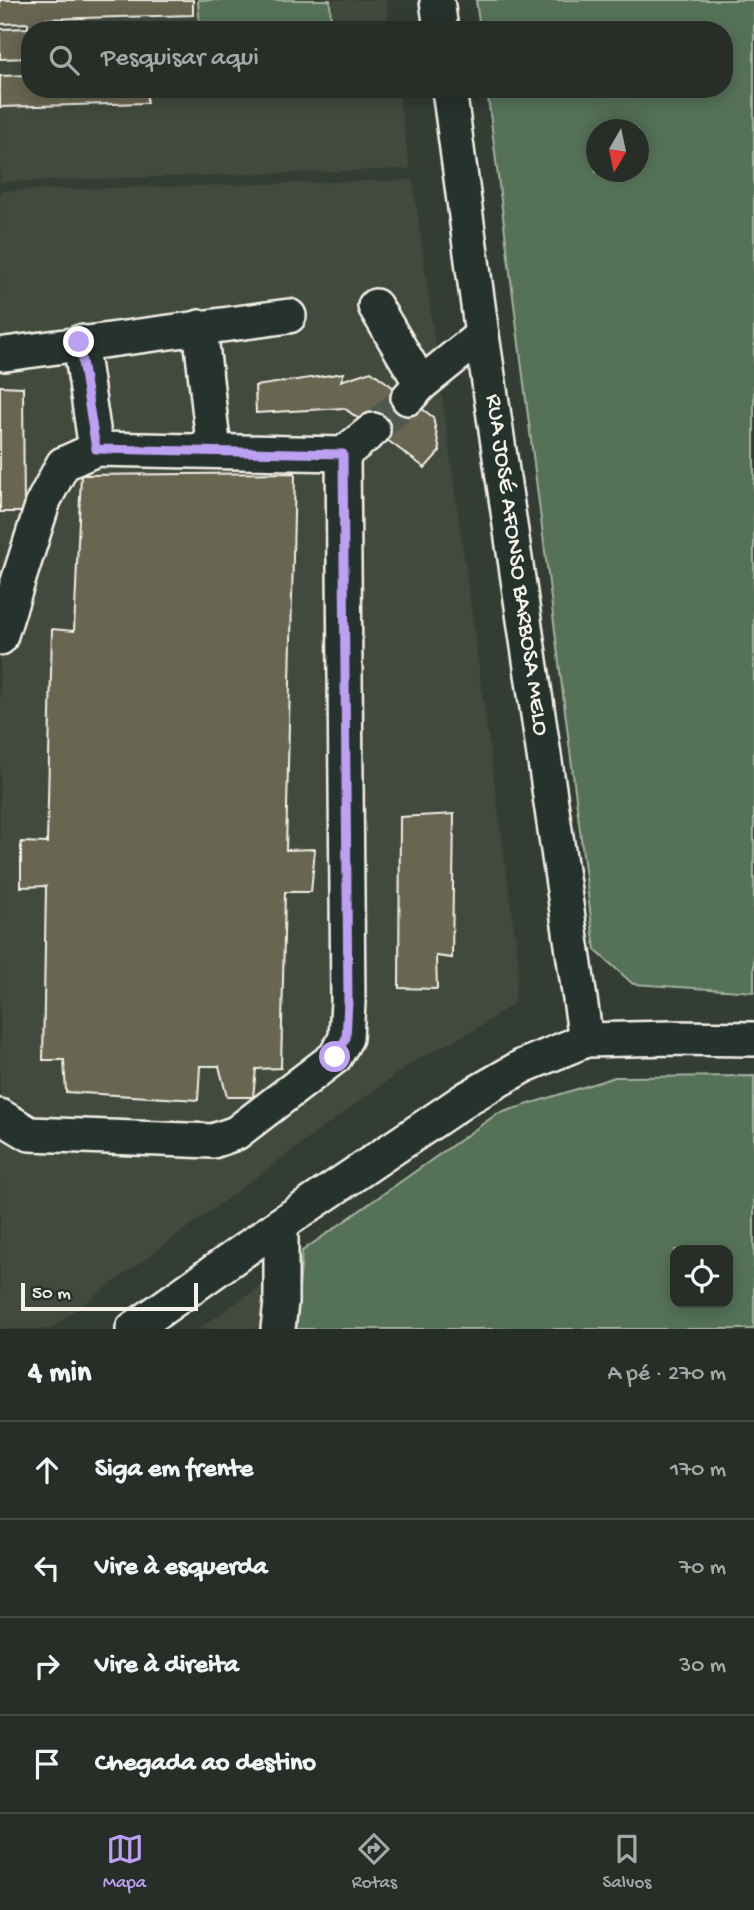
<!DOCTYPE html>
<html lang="pt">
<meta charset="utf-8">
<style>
:root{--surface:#262e27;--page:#323a33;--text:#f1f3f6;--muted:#a4a8a7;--line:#424a44;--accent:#bca0f2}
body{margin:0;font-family:"Gochi Hand",sans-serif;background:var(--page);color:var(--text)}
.controls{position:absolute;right:21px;bottom:21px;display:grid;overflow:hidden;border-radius:14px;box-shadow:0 4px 18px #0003}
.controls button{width:63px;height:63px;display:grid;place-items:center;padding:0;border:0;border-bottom:2px solid var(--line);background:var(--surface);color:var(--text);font:35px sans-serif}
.compass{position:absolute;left:586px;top:119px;width:63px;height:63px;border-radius:50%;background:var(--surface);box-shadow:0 4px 18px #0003;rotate:189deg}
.scale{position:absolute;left:21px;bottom:18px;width:177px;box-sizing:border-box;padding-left:7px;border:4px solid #f4f1e8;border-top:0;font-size:19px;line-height:24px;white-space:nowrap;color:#f4f1e8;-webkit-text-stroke:5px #26332d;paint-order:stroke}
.stop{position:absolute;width:21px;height:21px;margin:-16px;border:5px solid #bca0f2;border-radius:50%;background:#fff}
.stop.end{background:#bca0f2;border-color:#fff;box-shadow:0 2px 7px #0008}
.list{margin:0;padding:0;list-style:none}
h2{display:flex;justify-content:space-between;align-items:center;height:91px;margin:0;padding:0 28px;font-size:30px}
h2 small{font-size:23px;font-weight:400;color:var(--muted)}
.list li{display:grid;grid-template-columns:46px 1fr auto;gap:21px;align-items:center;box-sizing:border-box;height:98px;padding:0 28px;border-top:2px solid var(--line)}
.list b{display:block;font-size:26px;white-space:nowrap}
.list em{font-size:23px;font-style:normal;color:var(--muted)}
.icon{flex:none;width:38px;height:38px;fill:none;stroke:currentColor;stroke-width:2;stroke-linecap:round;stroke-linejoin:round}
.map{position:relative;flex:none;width:754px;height:1329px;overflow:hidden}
.search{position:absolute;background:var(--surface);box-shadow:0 4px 18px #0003;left:21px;right:21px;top:21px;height:77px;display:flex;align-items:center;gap:18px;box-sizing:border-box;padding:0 24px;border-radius:28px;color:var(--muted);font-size:26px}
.sheet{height:483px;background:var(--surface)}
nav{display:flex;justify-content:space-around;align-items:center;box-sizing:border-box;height:98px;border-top:2px solid var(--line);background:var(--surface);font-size:19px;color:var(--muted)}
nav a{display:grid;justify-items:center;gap:4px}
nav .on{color:var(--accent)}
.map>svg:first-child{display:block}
.built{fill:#43493d}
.green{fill:#557259;stroke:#a4b2a0;stroke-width:2;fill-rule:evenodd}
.building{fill:#686551;stroke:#f4f1e8;stroke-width:2}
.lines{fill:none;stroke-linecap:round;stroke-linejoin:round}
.minor-tunnel{stroke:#50584f;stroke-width:33;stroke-dasharray:33 17;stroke-linecap:butt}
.minor-casing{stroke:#f4f1e8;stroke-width:38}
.minor{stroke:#26332d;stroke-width:33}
.route{stroke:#bca0f2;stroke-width:9}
.labels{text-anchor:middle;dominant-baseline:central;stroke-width:7;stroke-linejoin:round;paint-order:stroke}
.street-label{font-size:24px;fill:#f4f1e8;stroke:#26332d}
</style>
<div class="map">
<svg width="754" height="1329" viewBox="0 0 754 1329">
<rect width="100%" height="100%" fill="#333d34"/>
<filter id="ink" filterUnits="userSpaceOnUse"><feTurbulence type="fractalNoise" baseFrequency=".0143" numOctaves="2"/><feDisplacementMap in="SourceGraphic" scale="14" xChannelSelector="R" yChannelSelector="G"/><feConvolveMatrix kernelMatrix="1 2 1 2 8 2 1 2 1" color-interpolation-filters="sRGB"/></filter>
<g filter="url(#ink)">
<g class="built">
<path d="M0,0h386l4,30h-360v59h368l12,80 -410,13z"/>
<path d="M413,180l106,784 -5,39 -34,24 -66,34 -364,268h-50v-1138z"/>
<path d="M278,1274l-5,55h-75z"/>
</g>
<g class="green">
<path d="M198,0h132l1,30h-131z"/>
<path d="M476,0h278v992l-121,-8 -38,-34 -108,-861h237v-59h-244zM596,130h42v42h-42z"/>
<path d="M754,1076v253h-458l6,-78 195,-137 118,-37zM728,1250v53h-53v-53z"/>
</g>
<g class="building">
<path d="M0,0h193v15l-147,4v11h-16v28l-30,1v-30l28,-1v-5l-28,1z"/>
<path d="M195,26l1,4h-146z"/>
<path d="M30,75v14h117v14l-147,4v-31z"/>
<path d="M371,371l62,46 7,34 -15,17 -81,-60 -88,5 -1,-27 89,-13 -3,8z"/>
<path d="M0,386l23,1 1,125h-24z"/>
<path d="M295,473l-9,377 29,-1 -4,43h-26l-4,176 -25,1 -3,28h-26l-8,-31h-19l-2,34 -132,-8 -2,-32h-21l3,-174 -25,1v-45l26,1 5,-214 22,2 7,-156z"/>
<path d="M454,814l-2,144 -16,-2 1,33 -38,-1 1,-171z"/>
</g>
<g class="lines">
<path class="minor-tunnel" d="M373,430l35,-32"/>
<defs>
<g id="minor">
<path d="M437,0l4,30"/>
<path d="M449,89l33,246 104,705"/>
<path d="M375,306l46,78"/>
<path d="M200,327l14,124"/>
<path d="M80,342l16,107"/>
<path d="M5,354l284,-38"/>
<path d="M408,398l13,-14 61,-49"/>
<path d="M0,638l44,-138 19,-36 33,-15 247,5 30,-24"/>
<path d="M0,1116l30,18 183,7 23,-8 99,-76 11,-19 2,-36 -5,-548"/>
<path d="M133,1329l148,-105 185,-125 57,-33 63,-26 86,-2 82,1"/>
<path d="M278,1329l3,-27v-78"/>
</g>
</defs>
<use href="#minor" class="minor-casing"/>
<use href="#minor" class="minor"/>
</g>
</g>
<g class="lines" filter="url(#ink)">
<path class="route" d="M79,342l17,107 247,5 5,548 -2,36 -11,19"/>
</g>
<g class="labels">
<g class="street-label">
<text transform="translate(516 565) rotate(82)">RUA JOSÉ AFONSO BARBOSA MELO</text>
</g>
</g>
</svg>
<div class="controls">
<button><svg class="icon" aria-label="locate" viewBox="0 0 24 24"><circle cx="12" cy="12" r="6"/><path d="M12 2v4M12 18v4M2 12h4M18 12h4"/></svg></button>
</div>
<svg class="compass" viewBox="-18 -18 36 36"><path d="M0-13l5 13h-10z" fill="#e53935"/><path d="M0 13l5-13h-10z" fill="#a4a8a7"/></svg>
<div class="scale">50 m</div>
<div class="stop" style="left:335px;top:1057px"></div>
<div class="stop end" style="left:79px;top:342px"></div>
<div class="search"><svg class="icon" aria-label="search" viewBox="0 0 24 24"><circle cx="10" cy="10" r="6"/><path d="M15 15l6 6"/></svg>Pesquisar aqui</div>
</div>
<section class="sheet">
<h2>4 min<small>A pé · 270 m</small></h2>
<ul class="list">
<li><svg class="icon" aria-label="ahead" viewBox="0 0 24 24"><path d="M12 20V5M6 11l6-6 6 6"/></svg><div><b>Siga em frente</b></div><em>170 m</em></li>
<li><svg class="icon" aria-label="left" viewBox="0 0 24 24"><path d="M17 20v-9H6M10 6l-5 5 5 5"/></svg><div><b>Vire à esquerda</b></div><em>70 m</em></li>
<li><svg class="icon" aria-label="right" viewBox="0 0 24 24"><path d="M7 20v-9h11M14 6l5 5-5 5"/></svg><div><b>Vire à direita</b></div><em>30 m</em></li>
<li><svg class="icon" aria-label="arrive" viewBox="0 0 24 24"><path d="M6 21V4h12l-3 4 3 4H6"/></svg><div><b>Chegada ao destino</b></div></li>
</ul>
</section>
<nav>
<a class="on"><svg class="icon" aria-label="map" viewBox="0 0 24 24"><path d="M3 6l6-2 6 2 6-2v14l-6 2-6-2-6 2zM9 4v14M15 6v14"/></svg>Mapa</a>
<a><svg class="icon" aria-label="directions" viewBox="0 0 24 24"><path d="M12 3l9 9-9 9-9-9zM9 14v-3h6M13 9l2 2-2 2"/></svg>Rotas</a>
<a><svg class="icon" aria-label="saved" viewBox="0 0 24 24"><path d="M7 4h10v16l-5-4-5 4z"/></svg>Salvos</a>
</nav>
